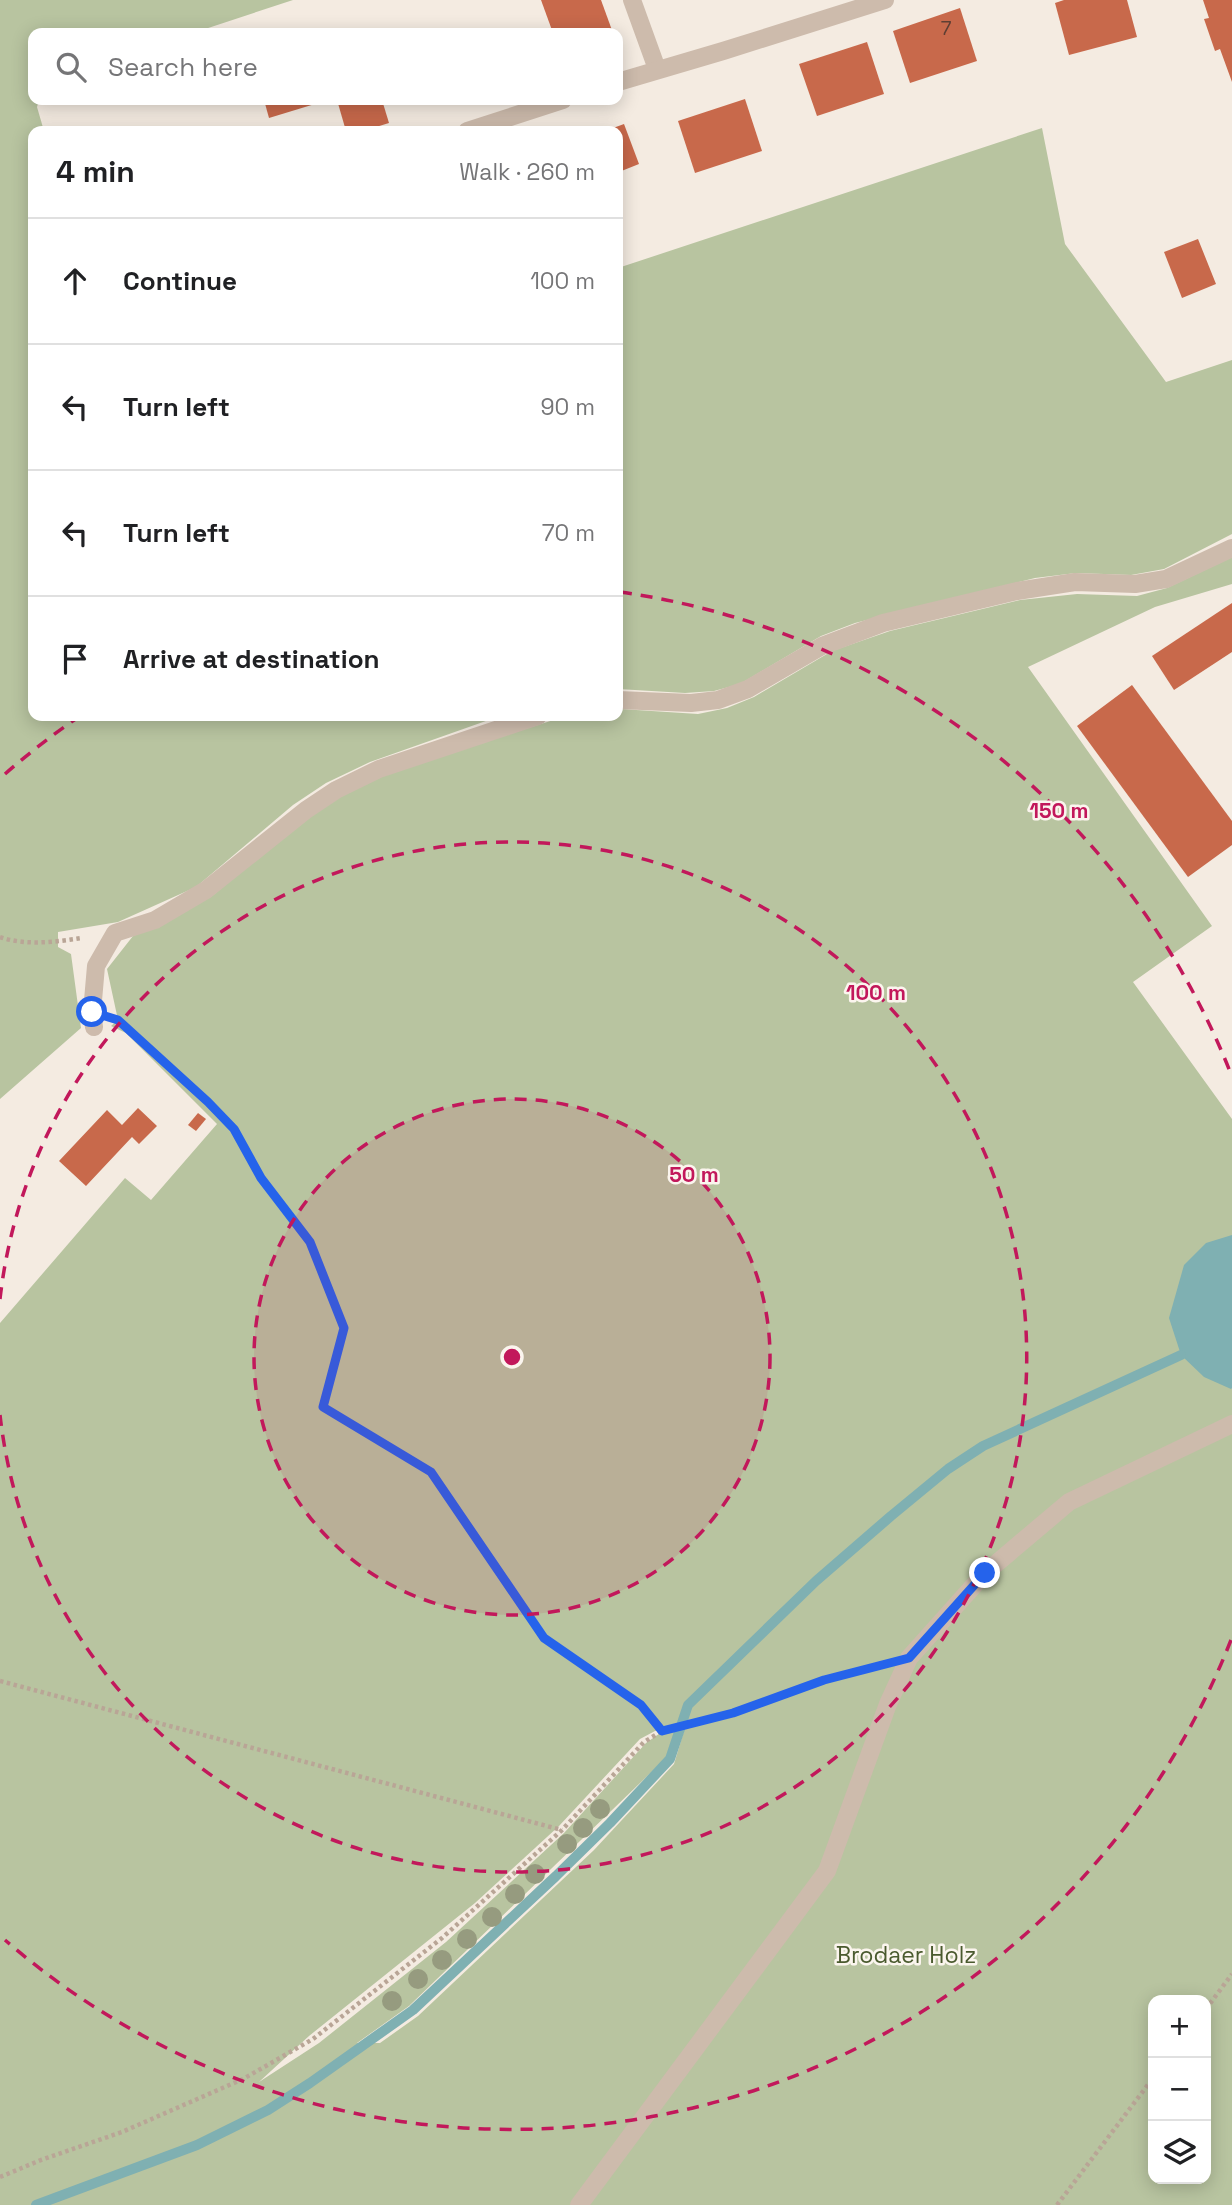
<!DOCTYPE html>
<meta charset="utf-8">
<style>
:root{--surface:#fff;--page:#f2f2f2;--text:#202124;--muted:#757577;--line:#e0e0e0}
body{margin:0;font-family:"Space Grotesk",sans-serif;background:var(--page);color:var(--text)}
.controls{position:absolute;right:21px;bottom:21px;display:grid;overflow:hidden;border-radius:14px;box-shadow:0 4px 18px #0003}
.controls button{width:63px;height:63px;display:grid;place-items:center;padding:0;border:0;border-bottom:2px solid var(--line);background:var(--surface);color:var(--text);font:35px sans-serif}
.stop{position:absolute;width:21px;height:21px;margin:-16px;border:5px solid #2563eb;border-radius:50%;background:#fff}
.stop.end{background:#2563eb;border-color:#fff;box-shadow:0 2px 7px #0008}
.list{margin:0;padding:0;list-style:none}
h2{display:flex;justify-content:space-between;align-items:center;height:91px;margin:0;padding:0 28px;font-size:30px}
h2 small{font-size:23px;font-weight:400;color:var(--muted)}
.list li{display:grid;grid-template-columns:46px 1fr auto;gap:21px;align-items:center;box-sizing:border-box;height:126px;padding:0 28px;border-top:2px solid var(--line)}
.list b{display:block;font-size:26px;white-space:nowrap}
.list em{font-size:23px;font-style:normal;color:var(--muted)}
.icon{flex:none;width:38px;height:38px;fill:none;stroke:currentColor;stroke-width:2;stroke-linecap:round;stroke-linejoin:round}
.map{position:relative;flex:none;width:1232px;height:2205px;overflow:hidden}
.search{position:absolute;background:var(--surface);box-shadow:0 4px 18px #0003;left:28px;top:28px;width:595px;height:77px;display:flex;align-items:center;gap:18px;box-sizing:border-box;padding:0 24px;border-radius:14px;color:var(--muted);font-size:26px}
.panel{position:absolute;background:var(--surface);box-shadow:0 4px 18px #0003;left:28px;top:126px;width:595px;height:595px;border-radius:14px}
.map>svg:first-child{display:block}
.green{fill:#b8c4a0;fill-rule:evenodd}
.water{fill:#7fb0b2}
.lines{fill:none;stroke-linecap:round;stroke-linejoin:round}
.stream{stroke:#7fb0b2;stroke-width:10}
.building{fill:#c8694b}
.path{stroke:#b9a596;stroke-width:4.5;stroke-dasharray:3.5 3.5;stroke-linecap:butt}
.minor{stroke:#cdbbac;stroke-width:18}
.tree{fill:#969b7f}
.route{stroke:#2563eb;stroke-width:9}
.ring{fill:none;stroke:#c2185b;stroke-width:3.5;stroke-dasharray:12 9}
.labels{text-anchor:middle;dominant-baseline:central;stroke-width:5;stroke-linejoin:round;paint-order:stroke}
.number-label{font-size:19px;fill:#5e3e33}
.park-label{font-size:23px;fill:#4a5a2e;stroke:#fbf5ee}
.centre{fill:#c2185b;stroke:#fbf5ee;stroke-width:3.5}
.ring-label{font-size:21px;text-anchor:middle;font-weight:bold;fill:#c2185b;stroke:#fbf5ee;stroke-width:5;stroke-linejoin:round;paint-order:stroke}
</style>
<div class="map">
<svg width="1232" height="2205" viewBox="0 0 1232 2205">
<rect width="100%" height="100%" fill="#f4ebe1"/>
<g class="green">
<path d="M0,0h293l-100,33h-160v67h6l-2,7 7,24h-11v585h467l-130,46 -44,21 -33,22 -97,82 -78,35 -60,10v15l13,7 10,74 -81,71z"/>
<path d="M1042,128l23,116 101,138 66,-22v174l-68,35 -33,6 -55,-2 -41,5 -180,45 -34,13 -81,48 -26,7 -29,2 -67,-4v-421z"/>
<path d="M1232,557v27l-77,23 -127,60 184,259 -79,56 99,137v1086h-1232v-882l125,-145 26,22 66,-76 -91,-91 -15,-7 7,-6 -11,-51 26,-33 25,-10 54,-30 97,-81 33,-21 39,-19 185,-59h52v-6l3,-1 77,5 29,-6 27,-11 78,-46 58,-20 130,-31 57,-6 60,2 30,-8zM678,1730l6,1 -10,33 -80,86 -176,166 -38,27h-23l52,-37 258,-249zM655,1731h8l-17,12 -82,90 -118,109 -127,101 -60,39 50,-46 166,-133 84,-77 81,-87zM1153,2000h53v179h-53z"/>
</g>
<path class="water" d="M1232,1235v153l-1,1 -27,-12 -23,-22 -12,-37 15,-53 22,-22z"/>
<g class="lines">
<path class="stream" d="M36,2205l161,-60 71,-35 42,-27 103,-73 143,-134 54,-53 60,-64 18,-54 128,-124 75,-65 57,-47 35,-23 198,-91"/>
</g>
<g class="building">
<path d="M541,0h60l12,33h-60z"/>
<path d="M1064,0h63l10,37 -68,18 -14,-52z"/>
<path d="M1203,0h29v82l-12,-33 -5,2 -11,-32 5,-1z"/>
<path d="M960,8l17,53 -67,22 -17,-52z"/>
<path d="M867,42l17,52 -67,22 -18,-52z"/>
<path d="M745,99l17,52 -67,22 -17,-52z"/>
<path d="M264,100h64l-59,18z"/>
<path d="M337,100h45l7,23 -26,8h-17z"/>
<path d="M624,124l15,40 -20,8 -1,-41h-13z"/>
<path d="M1198,239l18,45 -34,14 -18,-46z"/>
<path d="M1232,603v49l-58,38 -22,-34z"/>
<path d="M1132,685l100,136v24l-44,32 -111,-151z"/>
<path d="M138,1108l19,18 -18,18 -7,-7 -46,49 -27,-25 48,-51 15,15z"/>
<path d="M198,1113l8,6 -10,12 -8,-6z"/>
</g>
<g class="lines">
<g class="path">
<path d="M0,937c25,9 56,5 82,1"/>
<path d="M120,1023l88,79 26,27 27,49 49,64 34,86 -21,79 108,65 112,166 98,67 21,26"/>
<path d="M0,1681l562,149"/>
<path d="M1206,2009l26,-35"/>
<path d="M0,2177l41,-17 81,-28 121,-53 70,-40 129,-101 120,-108 82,-88 18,-11 71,-18 91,-33 53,-14"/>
<path d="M1057,2205l96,-127"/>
</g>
<g class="minor">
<path d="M632,0l25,69"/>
<path d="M618,82l105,-31 162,-51"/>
<path d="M467,131l96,-31"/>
<path d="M618,700l73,3 27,-3 30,-11 74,-43 61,-23 134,-32 58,-9 60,2 31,-5 66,-31"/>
<path d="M94,1027l-2,-15 4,-46 19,-33 40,-13 51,-30 100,-80 30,-20 43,-21 159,-53"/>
<path d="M579,2205l248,-334 61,-167 21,-46 76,-85 84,-71 163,-78"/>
</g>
</g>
<g class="tree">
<circle cx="600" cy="1809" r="10"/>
<circle cx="583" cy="1828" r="10"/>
<circle cx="567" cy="1844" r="10"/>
<circle cx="535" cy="1874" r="10"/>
<circle cx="515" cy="1894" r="10"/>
<circle cx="492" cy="1917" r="10"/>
<circle cx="467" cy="1939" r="10"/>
<circle cx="442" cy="1960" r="10"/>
<circle cx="418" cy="1979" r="10"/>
<circle cx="392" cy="2001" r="10"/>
</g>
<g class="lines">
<path class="route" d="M92,1012l26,8 90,82 26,27 27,49 49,64 34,86 -21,79 108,65 113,166 97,67 21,26 71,-18 91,-33 85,-22 76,-85"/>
</g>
<circle cx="512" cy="1357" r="258" fill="#c2185b" fill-opacity=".12"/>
<g class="ring">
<circle cx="512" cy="1357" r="258"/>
<path d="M0 1299A515 515 0 1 1 0 1415"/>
<path d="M1231 1640A773 773 0 0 1 5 1940M5 774A773 773 0 0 1 80 716M620 592A773 773 0 0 1 1231 1074"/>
</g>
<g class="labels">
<g class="number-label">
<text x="946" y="28">7</text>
</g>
<g class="park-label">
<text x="906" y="1955">Brodaer Holz</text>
</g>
</g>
<circle cx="512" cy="1357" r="10" class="centre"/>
<g class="ring-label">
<text x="1059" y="818">150 m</text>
<text x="876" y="1000">100 m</text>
<text x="694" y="1182">50 m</text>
</g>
</svg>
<div class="controls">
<button>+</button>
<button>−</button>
<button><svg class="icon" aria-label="layers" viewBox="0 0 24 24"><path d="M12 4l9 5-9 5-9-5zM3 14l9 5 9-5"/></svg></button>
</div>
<div class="stop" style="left:92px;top:1012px"></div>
<div class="stop end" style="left:985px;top:1573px"></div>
<div class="search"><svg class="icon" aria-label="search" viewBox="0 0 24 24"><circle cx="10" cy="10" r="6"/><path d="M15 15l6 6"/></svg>Search here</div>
<section class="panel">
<h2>4 min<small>Walk · 260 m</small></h2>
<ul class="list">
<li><svg class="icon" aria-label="ahead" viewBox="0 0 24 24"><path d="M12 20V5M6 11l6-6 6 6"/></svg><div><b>Continue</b></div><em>100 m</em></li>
<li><svg class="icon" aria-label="left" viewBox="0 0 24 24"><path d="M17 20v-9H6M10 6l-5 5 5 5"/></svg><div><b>Turn left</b></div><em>90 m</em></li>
<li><svg class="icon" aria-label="left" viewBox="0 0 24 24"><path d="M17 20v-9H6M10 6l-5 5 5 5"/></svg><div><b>Turn left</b></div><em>70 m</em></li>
<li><svg class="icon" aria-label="arrive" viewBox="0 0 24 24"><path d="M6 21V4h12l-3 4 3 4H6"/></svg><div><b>Arrive at destination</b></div></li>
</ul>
</section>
</div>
